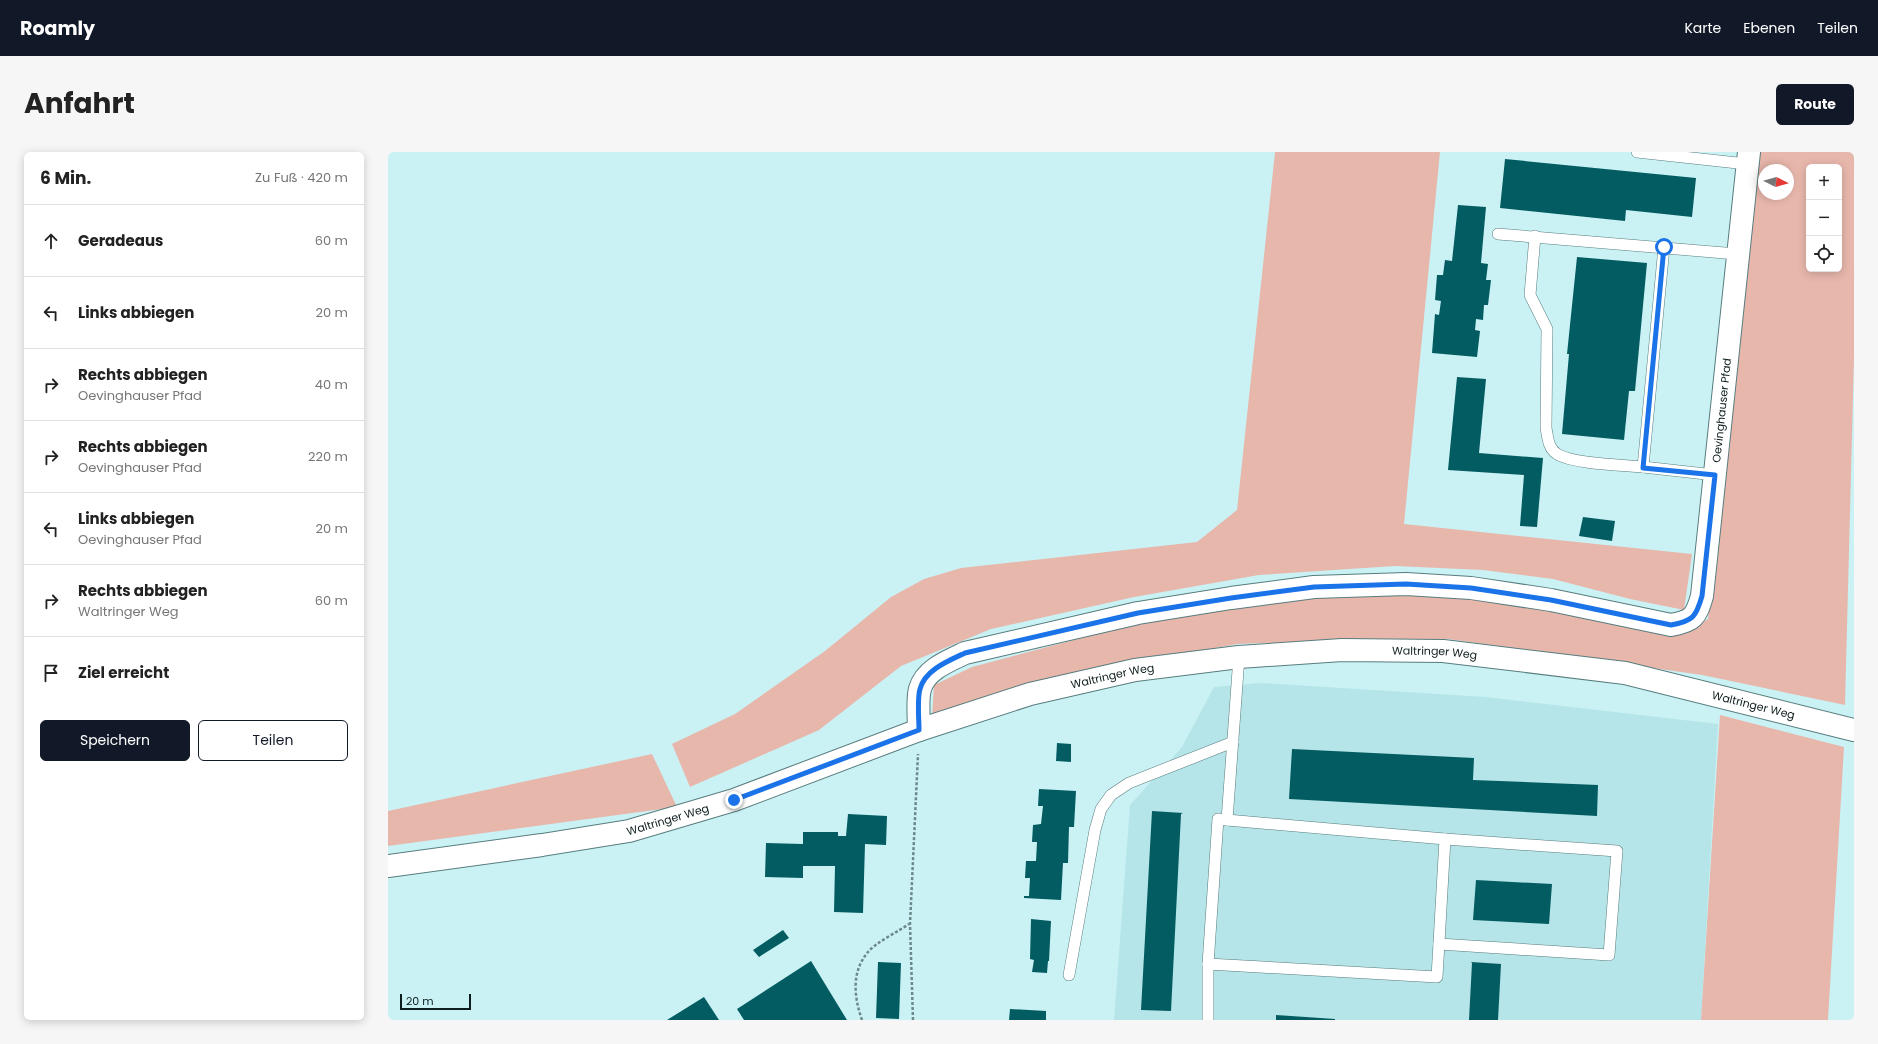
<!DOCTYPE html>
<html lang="de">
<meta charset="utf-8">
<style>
:root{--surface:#fff;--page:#f6f6f6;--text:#222;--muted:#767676;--line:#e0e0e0;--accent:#111827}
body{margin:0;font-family:Poppins,sans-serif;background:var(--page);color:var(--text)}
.controls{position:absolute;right:12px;top:12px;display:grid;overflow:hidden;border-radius:6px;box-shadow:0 2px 10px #0003}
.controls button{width:36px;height:36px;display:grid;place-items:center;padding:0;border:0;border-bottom:1px solid var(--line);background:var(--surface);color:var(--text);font:20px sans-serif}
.compass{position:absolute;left:1370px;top:12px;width:36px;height:36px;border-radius:50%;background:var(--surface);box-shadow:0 2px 10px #0003;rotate:96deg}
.scale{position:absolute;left:12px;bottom:10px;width:71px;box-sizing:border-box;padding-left:4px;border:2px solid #0d1c1d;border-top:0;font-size:11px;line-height:14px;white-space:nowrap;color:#0d1c1d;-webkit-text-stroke:3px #caf2f4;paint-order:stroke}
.stop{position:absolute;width:12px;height:12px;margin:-9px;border:3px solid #1a73e8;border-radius:50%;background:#fff}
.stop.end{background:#1a73e8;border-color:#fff;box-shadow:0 1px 4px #0008}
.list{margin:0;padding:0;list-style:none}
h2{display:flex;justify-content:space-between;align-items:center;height:52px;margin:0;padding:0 16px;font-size:17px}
h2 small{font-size:13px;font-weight:400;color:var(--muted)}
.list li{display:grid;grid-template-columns:26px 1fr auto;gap:12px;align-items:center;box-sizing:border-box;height:72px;padding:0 16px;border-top:1px solid var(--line)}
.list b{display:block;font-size:15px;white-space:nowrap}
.list p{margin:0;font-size:13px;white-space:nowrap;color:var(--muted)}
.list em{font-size:13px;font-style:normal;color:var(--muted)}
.actions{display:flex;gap:8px;padding:12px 16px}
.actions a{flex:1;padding:9px 0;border:1px solid var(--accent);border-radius:6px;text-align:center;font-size:14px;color:var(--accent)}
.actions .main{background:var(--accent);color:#fff}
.icon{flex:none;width:22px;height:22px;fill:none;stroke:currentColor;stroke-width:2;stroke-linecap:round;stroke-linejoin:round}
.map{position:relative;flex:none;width:1466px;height:868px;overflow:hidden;border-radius:6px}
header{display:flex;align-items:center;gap:24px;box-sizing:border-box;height:56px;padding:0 20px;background:var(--accent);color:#fff}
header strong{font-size:19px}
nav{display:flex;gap:22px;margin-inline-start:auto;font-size:14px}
.intro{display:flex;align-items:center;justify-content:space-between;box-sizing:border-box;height:96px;padding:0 24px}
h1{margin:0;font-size:28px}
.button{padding:10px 18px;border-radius:6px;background:var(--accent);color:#fff;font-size:14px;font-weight:700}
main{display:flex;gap:24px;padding:0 24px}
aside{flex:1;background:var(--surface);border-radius:6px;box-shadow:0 2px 10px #0003}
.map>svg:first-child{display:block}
.built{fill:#b5e5e8}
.green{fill:#e8b7ac;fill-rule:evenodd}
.building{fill:#035c61}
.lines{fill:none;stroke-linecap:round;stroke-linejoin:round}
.lane-casing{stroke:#587c7e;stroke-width:12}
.street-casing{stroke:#587c7e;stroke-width:24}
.secondary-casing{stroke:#587c7e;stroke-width:24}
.path{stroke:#6d888a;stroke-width:2.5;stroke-dasharray:3 2;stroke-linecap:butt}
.lane{stroke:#fff;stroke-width:11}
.street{stroke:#fff;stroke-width:22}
.secondary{stroke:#fff;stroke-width:22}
.route{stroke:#1a73e8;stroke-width:5}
.labels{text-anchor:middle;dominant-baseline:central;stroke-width:4;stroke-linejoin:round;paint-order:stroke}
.street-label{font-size:11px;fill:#0d1c1d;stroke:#caf2f4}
</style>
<header>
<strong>Roamly</strong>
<nav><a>Karte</a><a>Ebenen</a><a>Teilen</a></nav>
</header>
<div class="intro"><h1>Anfahrt</h1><a class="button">Route</a></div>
<main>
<aside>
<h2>6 Min.<small>Zu Fuß · 420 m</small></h2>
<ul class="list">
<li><svg class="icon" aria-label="ahead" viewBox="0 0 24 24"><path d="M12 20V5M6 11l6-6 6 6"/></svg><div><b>Geradeaus</b></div><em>60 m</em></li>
<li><svg class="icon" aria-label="left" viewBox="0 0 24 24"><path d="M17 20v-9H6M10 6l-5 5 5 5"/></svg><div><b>Links abbiegen</b></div><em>20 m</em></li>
<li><svg class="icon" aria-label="right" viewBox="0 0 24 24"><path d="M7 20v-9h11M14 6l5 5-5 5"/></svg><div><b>Rechts abbiegen</b><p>Oevinghauser Pfad</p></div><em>40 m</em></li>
<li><svg class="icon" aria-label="right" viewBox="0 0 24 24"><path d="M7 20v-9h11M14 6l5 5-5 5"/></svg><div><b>Rechts abbiegen</b><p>Oevinghauser Pfad</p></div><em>220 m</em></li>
<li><svg class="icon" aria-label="left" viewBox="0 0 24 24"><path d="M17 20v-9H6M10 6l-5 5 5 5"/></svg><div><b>Links abbiegen</b><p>Oevinghauser Pfad</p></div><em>20 m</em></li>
<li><svg class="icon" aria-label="right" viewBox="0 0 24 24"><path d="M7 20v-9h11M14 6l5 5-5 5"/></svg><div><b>Rechts abbiegen</b><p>Waltringer Weg</p></div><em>60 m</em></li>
<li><svg class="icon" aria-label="arrive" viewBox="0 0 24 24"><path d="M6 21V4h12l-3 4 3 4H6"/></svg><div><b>Ziel erreicht</b></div></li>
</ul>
<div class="actions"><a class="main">Speichern</a><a>Teilen</a></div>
</aside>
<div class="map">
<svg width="1466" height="868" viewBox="0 0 1466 868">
<rect width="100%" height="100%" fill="#caf2f4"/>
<path class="built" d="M872,531l226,14 232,27 -17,296h-587l16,-215 52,-58 32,-60z"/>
<g class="green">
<path d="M887,0h165l-36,372 288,30 -8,56 -54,-11 -77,-20 -70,-9 -88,-4 -136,9 -125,22 -143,32 -90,37 -82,64 -129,57 -18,-43 63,-30 90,-63 66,-54 33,-18 37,-11 236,-26 40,-32z"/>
<path d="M1372,0h94v206l-9,347 -143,-30 -254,-36 -96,1 -114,4 -103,18 -203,56 2,-33 38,-18 166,-44 176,-27 90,-3 66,4 93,15 117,23 28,-16zM1421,15h30v102h-30zM1376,18h24v24h-24z"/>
<path d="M1332,563l124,32 -16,273h-127z"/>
<path d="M264,602l25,53 -289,39v-35z"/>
</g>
<g class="building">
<path d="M1117,7l191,19 -4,39 -66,-7 -1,11 -125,-13z"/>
<path d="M1070,53l28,2 -5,56 7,1 -2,16h5l-3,25h-4l-1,15 -7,-1 -1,11 5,1 -3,26 -45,-4 3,-39 4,1 2,-14 -6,-1 2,-25h6l2,-15 7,1z"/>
<path d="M1189,105l70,6 -12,128h-6l-5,49 -62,-6 7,-80h-2z"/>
<path d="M1069,225l29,2 -7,74 64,5 -6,69 -17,-1 4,-51 -76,-5z"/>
<path d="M1195,365l32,4 -3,20 -33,-5z"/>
<path d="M669,591l14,1v18l-15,-1z"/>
<path d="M904,597l182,9 -1,22 125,5 -1,31 -308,-17z"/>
<path d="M651,637l37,2 -2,36h-5l-1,36h-5l-2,37 -37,-2v-2h5l1,-18h-5l1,-17h10l1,-19h-5l1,-17 8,-1 2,-18h-5z"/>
<path d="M764,659l31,2 -2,1 -10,197 -30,-1z"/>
<path d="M460,662l39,2 -1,29 -21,-1 -2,69 -29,-1 1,-46h-32v12l-38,-1 1,-34 37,1v-12h35v4h8z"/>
<path d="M1088,728l76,4 -3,40 -76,-4z"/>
<path d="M643,767l20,2 -2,40h-1l-1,12 -15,-1 2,-12 -4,-1z"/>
<path d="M395,778l6,8 -30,19 -6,-7z"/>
<path d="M423,809l36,59h-103l-7,-11z"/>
<path d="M490,810l23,1 -2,56 -23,-1z"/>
<path d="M1083,810l30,2 -3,56h-29l3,-57z"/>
<path d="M316,845l15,23h-52z"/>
<path d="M622,857l36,2v9h-37z"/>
<path d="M888,863l59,4v1h-59z"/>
</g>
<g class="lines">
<defs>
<g id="lane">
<path d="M1249,0l110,12"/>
<path d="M1110,82l239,20"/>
<path d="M1147,84l-5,59 17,34 -1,99c2,10 2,20 11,26 16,10 66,11 86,13l21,-220"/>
<path d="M1255,315l72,8"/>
<path d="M839,668l218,19 172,12 -8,104 -170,-11"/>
<path d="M820,812l229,13 8,-138"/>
<path d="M681,823l26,-145 6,-21 10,-14 18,-12 104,-41"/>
<path d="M820,868v-56l10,-145 9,1 12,-163"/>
</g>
<g id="street">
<path id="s1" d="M531,578c0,-11 -2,-31 1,-41 5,-19 28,-28 45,-36l173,-40 93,-15 83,-11 92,-3 65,4 80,12 120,25c22,-4 25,-8 31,-29l47,-444"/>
</g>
<g id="secondary">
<path id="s2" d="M0,714l154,-21 87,-14 105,-31 185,-70 111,-36 105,-24 104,-13 103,-7 101,1 182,22 229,57"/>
</g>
</defs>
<use href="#lane" class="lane-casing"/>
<use href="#street" class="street-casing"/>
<use href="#secondary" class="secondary-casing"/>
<g class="path">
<path d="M474,868c-8,-23 -11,-48 6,-68 7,-9 31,-21 41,-28"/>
<path d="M525,868l-3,-96 8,-170"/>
</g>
<use href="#lane" class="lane"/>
<use href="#street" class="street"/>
<use href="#secondary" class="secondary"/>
</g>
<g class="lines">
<path class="route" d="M346,648l185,-70c0,-11 -2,-31 1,-41 5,-19 28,-28 45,-36l173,-40 93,-15 83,-11 92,-3 65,4 80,12 120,25c22,-4 25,-8 31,-29l13,-121 -72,-7 21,-221"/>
</g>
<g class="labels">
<g class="street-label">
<text stroke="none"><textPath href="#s1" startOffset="1050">Oevinghauser Pfad</textPath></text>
<text stroke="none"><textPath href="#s2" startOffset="1076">Waltringer Weg</textPath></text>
<text stroke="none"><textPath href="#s2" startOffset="752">Waltringer Weg</textPath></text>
<text stroke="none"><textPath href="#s2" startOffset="1400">Waltringer Weg</textPath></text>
<text stroke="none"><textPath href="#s2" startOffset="284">Waltringer Weg</textPath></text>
</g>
</g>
</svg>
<div class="controls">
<button>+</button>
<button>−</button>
<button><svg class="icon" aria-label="locate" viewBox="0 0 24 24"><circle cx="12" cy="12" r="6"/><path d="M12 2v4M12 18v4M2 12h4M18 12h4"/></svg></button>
</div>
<svg class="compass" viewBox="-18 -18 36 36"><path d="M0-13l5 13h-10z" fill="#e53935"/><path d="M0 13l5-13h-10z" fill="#767676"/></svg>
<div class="scale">20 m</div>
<div class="stop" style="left:1276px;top:95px"></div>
<div class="stop end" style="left:346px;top:648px"></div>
</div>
</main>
